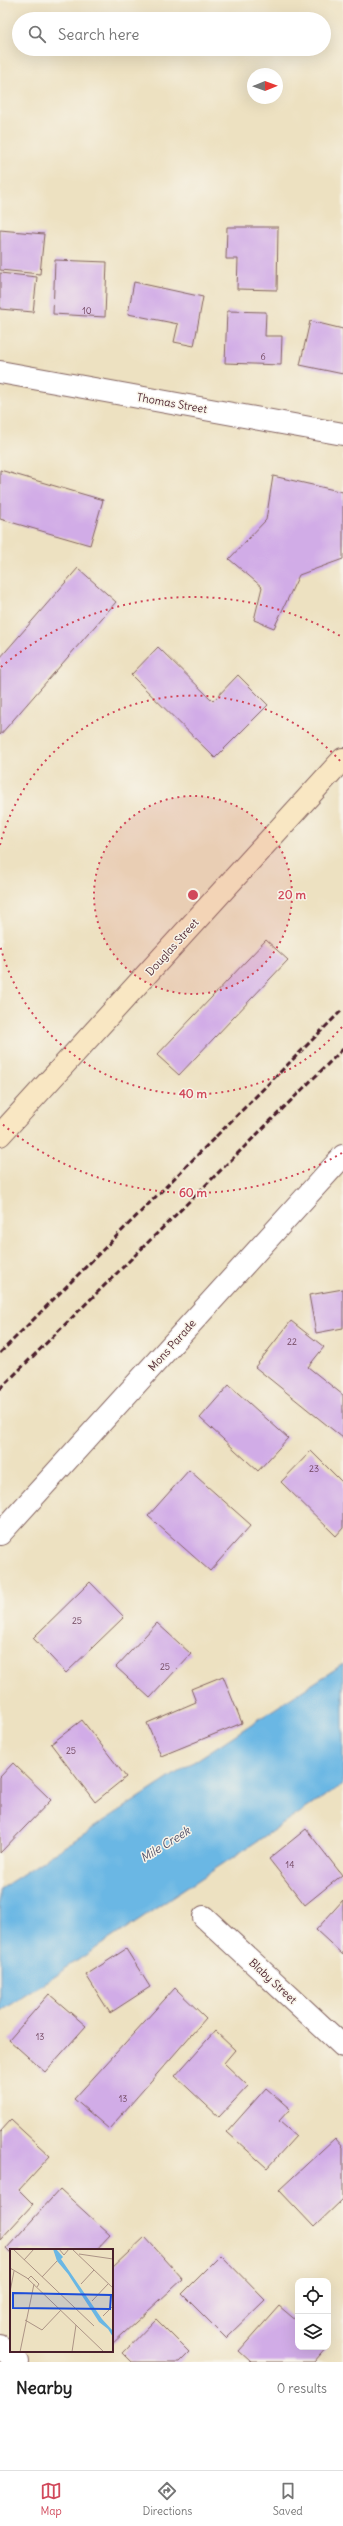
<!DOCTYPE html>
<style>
:root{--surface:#fff;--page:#f6f6f6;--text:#222;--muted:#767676;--line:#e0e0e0;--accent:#d1495b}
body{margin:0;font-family:Delius,sans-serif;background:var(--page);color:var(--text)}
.controls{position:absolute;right:12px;bottom:12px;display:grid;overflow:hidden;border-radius:8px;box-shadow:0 4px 16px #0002}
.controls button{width:36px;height:36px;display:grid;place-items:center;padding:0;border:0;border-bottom:1px solid var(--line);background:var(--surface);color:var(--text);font:20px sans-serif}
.compass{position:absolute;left:247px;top:68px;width:36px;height:36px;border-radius:50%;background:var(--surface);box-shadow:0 4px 16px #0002;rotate:89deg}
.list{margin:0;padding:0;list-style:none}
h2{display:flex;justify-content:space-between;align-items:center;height:52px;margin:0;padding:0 16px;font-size:17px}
h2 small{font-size:13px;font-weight:400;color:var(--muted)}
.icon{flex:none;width:22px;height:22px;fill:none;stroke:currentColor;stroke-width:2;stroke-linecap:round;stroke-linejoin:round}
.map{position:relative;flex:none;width:343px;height:2362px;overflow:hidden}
.search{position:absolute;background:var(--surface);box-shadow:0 4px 16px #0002;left:12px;right:12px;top:12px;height:44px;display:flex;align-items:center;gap:10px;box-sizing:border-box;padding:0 14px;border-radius:22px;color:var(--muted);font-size:15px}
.sheet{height:108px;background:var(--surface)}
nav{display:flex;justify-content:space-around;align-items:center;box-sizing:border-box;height:56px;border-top:1px solid var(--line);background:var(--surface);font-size:11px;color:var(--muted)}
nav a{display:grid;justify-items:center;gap:2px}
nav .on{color:var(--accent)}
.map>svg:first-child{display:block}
.water{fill:#6ab7e4;stroke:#5a6b88}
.building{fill:#d1ace7}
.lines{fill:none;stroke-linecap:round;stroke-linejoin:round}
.street-casing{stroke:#836360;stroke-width:24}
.secondary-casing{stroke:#836360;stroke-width:24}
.street{stroke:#fff;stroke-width:22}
.secondary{stroke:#f9e7c3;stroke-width:22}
.rail{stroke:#4a1f2b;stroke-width:3;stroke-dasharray:6 3;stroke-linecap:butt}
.ring{fill:none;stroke:#d1495b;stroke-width:2;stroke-dasharray:2 4}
.labels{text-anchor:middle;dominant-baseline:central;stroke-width:3;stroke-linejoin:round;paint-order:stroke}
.number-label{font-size:9px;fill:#6c425a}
.street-label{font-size:11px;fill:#4a1f2b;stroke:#f7f3e8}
.water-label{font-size:12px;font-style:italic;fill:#55546c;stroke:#f7f3e8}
.inset-road{fill:none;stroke:#ac9385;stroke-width:1}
.view{fill:#1d4ed8;fill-opacity:0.15;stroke:#1d4ed8;stroke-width:2}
.inset-edge{fill:none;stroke:#4a1f2b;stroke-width:2}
.centre{fill:#d1495b;stroke:#f7f3e8;stroke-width:2}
.ring-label{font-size:12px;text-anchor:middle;font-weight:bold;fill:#d1495b;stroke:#f7f3e8;stroke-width:3;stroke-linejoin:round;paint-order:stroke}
</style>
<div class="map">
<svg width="343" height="2362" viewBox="0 0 343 2362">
<rect width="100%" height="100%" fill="#f7f3e8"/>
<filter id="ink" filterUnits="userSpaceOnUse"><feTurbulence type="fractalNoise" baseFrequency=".025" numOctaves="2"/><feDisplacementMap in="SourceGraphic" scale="8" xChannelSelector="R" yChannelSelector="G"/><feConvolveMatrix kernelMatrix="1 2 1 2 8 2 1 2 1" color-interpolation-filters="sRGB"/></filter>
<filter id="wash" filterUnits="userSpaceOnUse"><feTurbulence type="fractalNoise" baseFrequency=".012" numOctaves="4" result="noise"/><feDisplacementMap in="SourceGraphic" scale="16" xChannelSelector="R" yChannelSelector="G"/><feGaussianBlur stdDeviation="0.9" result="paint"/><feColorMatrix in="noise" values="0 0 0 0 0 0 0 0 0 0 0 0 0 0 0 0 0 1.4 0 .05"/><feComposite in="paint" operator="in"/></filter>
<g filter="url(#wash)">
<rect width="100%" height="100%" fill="#ede1c1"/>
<path class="water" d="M343,1664v120l-343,228v-123z"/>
<g id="blocks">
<g class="building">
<path d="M227,227h51l-1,63 -40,-1 1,-30h-12z"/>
<path d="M0,230l44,4 -4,40 -40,-4z"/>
<path d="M55,260l52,2 -2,55 -52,-3z"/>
<path d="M0,273l37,4 -4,35 -33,-3z"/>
<path d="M134,282l69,15 -9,49 -20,-4 4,-18 -50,-10z"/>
<path d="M227,311l39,1 -1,24h17l-1,29 -56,-2z"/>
<path d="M310,321l33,8v45l-43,-9z"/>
<path d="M0,470l103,30 -13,45 -90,-26z"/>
<path d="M273,476l70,16v67l-44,16 -25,53 -20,-8 8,-33 -33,-28 37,-39z"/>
<path d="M78,568l38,34 -116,133v-77z"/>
<path d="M158,647l55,54 25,-26 30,30 -53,53 -84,-83z"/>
<path d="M266,940l22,20 -109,115 -22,-20z"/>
<path d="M343,1289v39l-27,5 -7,-38z"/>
<path d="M291,1321l33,26 -16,20 35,28v43l-88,-71z"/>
<path d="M229,1385l59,53 -30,33 -58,-53z"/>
<path d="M311,1451l32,32v45l-7,8 -55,-54z"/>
<path d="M189,1470l62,55 -41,46 -62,-55z"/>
<path d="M90,1582l34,35 -58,56 -33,-35z"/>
<path d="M157,1623l34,31 -41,44 -34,-31z"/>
<path d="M223,1676l19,47 -81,33 -14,-33 49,-21 -5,-13z"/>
<path d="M82,1720l44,57 -31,25 -44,-58z"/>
<path d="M13,1763l38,37 -51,53v-76z"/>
<path d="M306,1829l36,46 -37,30 -36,-46z"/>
<path d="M343,1900v55l-27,-25z"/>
<path d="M126,1949l24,38 -40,26 -24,-38z"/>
<path d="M175,1988l31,30 -97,111 -35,-30z"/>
<path d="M49,1994l37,32 -41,46 -36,-32z"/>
<path d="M215,2031l20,19 -11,13 24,23 -29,31 -44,-41z"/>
<path d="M266,2088l24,21 -11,12 17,15 -29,32 -40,-36z"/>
<path d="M11,2120l39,36 -31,34 14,14 -33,36v-108z"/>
<path d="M335,2138l8,9v52l-29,28 -35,-37z"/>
<path d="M60,2189l50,46 -14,15h-85v4l-5,-5z"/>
<path d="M145,2237l38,42 -71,65v-76z"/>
<path d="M221,2255l44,45 -39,38 -44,-44z"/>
<path d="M279,2306l19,16v25h29l-13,15h-63l-12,-11z"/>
<path d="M156,2319l33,33 -10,10h-47l-9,-9z"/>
</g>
</g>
</g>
<g filter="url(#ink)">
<use href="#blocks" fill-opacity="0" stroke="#836360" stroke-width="1"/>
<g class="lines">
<defs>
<g id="street">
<path d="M0,372l343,62"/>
<path d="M0,1534l343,-378"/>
<path d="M204,1917l139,129"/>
<path d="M0,2346l17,16"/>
</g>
<path id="secondary" d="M0,1135l343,-376"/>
</defs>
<use href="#street" class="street-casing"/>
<use href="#secondary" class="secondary-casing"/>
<use href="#street" class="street"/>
<use href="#secondary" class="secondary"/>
<g class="rail">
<path d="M0,1353l343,-344"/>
<path d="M0,1389l343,-340"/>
</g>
</g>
</g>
<circle cx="193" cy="895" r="99" fill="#d1495b" fill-opacity=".12"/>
<g class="ring">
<circle cx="193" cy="895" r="99"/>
<path d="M342 1027A199 199 0 0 1 0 945M0 845A199 199 0 0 1 342 763"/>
<path d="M342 1153A298 298 0 0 1 1 1123M1 667A298 298 0 0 1 342 637"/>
</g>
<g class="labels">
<g class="number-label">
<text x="87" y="310">10</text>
<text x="263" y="356">6</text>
<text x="292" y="1341">22</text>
<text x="314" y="1468">23</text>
<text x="77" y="1620">25</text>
<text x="165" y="1666">25</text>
<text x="71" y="1750">25</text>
<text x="290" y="1864">14</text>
<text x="40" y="2036">13</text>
<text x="123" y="2098">13</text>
</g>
<g class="street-label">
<text transform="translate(172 403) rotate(10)">Thomas Street</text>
<text transform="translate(172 947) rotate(-48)">Douglas Street</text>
<text transform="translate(172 1345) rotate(-48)">Mons Parade</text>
<text transform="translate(273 1981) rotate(43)">Blaby Street</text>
</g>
<g class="water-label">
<text transform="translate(165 1844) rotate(-32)">Mile Creek</text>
</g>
</g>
<g transform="translate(10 2249)">
<rect width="103" height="103" fill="#ede1c1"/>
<path d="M43,0h3l7,8 -2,2 41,60 11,12v6l-5,-8 -9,-7 -31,-48 -11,-13z" fill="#6ab7e4"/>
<path class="inset-road" d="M3,0l81,77M49,0l5,6 5,-6M62,0l41,39M69,5l34,5M14,11l10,-11M0,19l17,10 77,74M32,28l15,-16M18,30l3,-3 8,8 -2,3M71,35l13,-14M0,43l4,-21M82,52l16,-17M93,67l10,-10M15,71l17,10 19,-20M10,103l14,-68M62,103l4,-27"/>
<path class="view" d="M3,44l98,2 -1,14 -97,-1z"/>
<rect width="103" height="103" class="inset-edge"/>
</g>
<circle cx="193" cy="895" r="6" class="centre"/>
<g class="ring-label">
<text x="292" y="899">20 m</text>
<text x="193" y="1098">40 m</text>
<text x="193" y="1197">60 m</text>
</g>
</svg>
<div class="controls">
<button><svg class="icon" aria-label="locate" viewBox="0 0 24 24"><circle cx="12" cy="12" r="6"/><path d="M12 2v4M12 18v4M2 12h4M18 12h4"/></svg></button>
<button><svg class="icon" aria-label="layers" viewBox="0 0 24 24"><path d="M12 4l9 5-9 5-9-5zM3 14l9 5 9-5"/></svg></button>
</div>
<svg class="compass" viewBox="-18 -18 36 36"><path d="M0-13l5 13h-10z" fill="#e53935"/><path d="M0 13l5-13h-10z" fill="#767676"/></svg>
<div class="search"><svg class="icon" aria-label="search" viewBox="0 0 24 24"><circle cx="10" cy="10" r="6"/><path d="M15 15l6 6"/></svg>Search here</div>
</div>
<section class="sheet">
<h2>Nearby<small>0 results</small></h2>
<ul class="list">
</ul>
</section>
<nav>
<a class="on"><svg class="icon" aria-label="map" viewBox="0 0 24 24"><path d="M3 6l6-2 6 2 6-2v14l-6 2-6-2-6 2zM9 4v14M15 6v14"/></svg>Map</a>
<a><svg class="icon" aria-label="directions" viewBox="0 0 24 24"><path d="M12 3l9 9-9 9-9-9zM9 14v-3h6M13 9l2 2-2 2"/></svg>Directions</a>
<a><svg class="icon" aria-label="saved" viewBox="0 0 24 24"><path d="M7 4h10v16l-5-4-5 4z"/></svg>Saved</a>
</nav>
